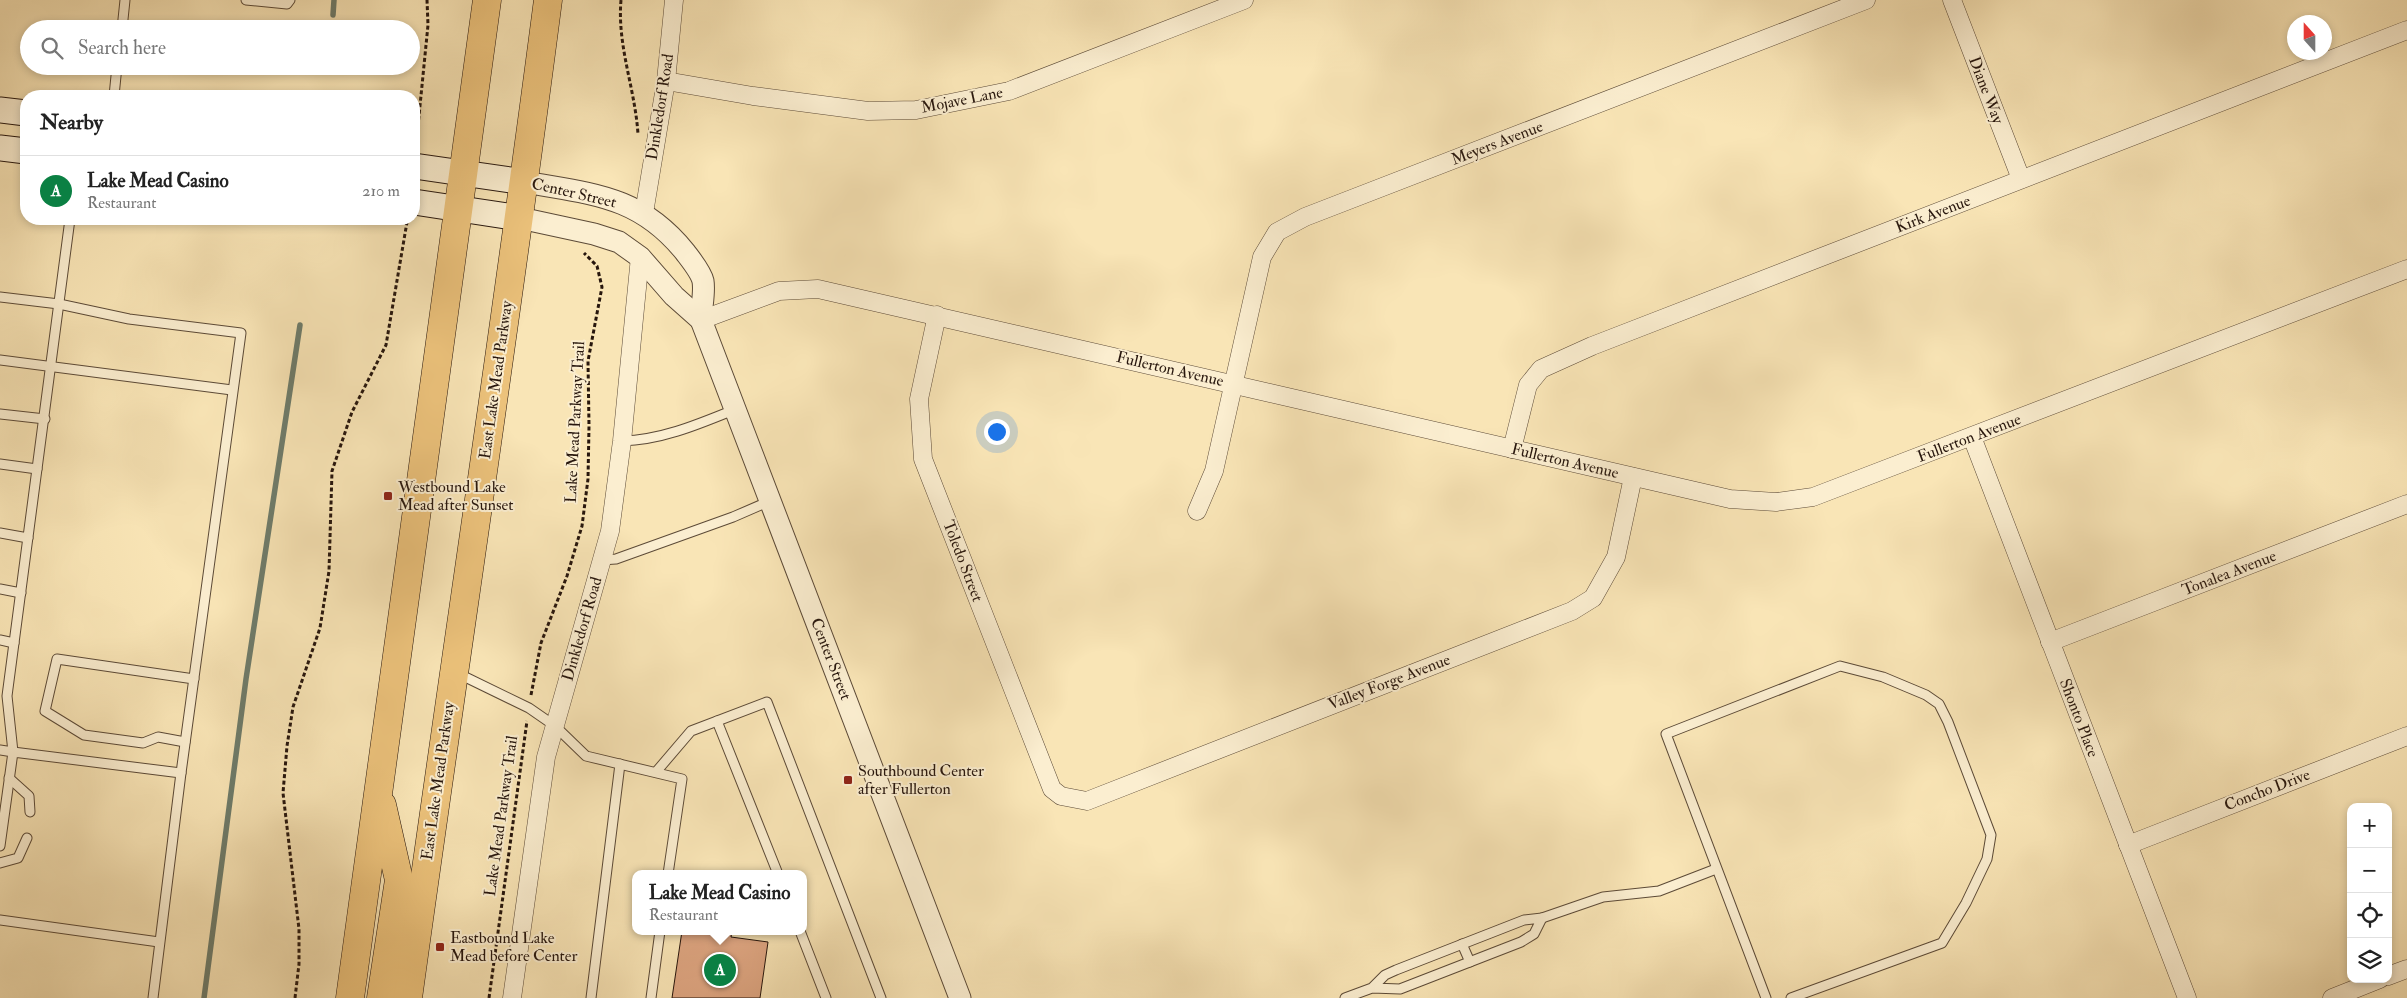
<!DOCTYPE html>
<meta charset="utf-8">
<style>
:root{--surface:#fff;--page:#f2f2f2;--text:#222;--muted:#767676;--line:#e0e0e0;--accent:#0b8043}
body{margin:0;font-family:"IM FELL Double Pica",serif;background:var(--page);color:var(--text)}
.controls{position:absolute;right:15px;bottom:15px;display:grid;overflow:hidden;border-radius:10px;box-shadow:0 2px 8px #0003}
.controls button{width:45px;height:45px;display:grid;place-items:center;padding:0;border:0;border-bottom:1px solid var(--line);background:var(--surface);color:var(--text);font:25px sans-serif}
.compass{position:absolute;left:2287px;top:15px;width:45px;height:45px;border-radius:50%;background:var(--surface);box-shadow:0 2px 8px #0003;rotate:339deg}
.you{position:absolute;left:996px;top:431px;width:18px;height:18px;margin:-12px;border:4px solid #fff;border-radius:50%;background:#1a73e8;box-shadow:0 0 0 8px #1a73e833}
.badge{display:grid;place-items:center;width:32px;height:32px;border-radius:50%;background:var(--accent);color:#fff;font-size:16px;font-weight:700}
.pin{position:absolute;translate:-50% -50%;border:2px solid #fff;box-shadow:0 1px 5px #0006}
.popup{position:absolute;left:632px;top:870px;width:175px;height:65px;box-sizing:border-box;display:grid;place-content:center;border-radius:10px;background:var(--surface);filter:drop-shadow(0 1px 4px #0005);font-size:16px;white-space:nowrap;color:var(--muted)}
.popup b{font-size:19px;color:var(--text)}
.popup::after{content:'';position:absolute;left:50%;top:100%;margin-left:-10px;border:10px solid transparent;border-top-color:var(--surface)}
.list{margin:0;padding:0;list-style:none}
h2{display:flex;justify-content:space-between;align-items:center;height:65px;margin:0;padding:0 20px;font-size:21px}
h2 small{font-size:16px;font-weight:400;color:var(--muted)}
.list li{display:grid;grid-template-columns:32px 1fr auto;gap:15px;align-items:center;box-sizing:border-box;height:70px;padding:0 20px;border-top:1px solid var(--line)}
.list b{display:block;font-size:19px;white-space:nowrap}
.list p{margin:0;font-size:16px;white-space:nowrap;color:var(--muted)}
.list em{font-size:16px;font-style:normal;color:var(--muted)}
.icon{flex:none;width:28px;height:28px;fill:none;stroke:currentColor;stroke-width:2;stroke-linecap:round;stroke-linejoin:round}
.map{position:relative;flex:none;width:2407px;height:998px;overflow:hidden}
.search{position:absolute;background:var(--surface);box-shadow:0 2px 8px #0003;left:20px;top:20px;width:400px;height:55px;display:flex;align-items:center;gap:12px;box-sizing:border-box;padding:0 18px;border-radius:28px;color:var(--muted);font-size:19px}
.panel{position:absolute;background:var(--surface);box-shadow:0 2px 8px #0003;left:20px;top:90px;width:400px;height:135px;border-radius:20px}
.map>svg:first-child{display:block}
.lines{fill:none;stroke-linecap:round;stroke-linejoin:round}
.stream{stroke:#6e7c6b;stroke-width:5.5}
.building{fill:#dda581;stroke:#27160d}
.service-casing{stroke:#5c4a37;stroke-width:11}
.minor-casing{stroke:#5c4a37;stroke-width:19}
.tertiary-casing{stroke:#5c4a37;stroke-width:23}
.secondary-casing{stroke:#27160d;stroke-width:27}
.primary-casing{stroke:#27160d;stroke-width:29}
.path{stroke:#27160d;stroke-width:3;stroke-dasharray:4 2.5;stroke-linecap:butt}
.service{stroke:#fbeed0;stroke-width:9}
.minor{stroke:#fbeed0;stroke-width:18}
.tertiary{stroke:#fbeed0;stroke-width:21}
.secondary{stroke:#fbeed0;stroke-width:25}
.primary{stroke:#ecc27b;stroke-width:28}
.poi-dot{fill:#8f2418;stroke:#fbeed0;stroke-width:2}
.labels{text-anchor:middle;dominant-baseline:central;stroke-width:4;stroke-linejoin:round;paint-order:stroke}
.street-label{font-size:16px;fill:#27160d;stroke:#fbeed0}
.poi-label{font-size:16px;fill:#27160d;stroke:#fbeed0;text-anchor:start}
</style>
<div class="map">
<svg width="2407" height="998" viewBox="0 0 2407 998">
<rect width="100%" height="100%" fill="#f9e5b6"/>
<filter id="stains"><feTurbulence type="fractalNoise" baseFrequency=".004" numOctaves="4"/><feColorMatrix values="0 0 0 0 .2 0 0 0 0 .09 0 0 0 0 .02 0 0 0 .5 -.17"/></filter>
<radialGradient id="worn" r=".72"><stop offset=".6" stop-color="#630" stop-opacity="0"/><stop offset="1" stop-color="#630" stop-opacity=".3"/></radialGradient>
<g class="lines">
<g class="stream">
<path d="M333,15l1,-15"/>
<path d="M204,998l42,-319 54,-354"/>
</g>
</g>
<path class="building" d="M682,931h50l-1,6 37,5 -8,56h-88z"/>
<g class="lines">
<defs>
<g id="service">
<path d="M246,0l41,4 3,-4"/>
<path d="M122,29l3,-29"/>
<path d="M114,96l3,-30"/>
<path d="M0,297l59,7 70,15 112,14 -60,440"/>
<path d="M0,360l232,30"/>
<path d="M0,414l45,5"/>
<path d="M622,441c40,-1 77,-17 114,-32"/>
<path d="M0,464l37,5"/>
<path d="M0,533l28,5"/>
<path d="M601,560l15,-1 117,-42 37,-16"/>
<path d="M0,589l21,4"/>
<path d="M0,640l14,3"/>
<path d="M457,673l72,35 26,18 31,30 96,23 -14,95"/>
<path d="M717,721l61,153"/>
<path d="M185,742l-27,-5 -15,6 -59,-8 -39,-24 12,-52 137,20"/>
<path d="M0,750l13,2 -6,-56 63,-477"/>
<path d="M656,772l35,-41 76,-29 114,296"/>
<path d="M9,778l20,18 1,16"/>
<path d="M0,846l13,-94 168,21 -28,225"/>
<path d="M0,863l18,-5 9,-20"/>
<path d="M1542,918l61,-21 56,-6 57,-22"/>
<path d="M0,920l159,22"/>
<path d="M800,931l26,67"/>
<path d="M1462,944l8,18"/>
<path d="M591,998l29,-234"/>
<path d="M651,998l9,-67"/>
<path d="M1345,998l27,-10 13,-13 11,-5 128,-50 18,-2 -8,16 -13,8 -121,47 -28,-1"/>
<path d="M1766,998l-100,-264 174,-68 43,11 43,18 13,9 9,18 43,113 -4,24 -21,44 -24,40 -151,55"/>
</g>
<g id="minor">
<path d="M1952,0l69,179"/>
<path d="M666,81l87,15 115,15 48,-1 93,-19 235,-91"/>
<path d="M644,213l22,-132 8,-81"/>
<path d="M937,315l-18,84 4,60 129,330 9,7 26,5 485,-190 21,-13 23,-41 17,-80"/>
<path d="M701,320l78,-29 39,-2 912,210 46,3 37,-5 594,-228"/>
<path d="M1972,437l215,561"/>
<path d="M1512,449l16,-64 13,-16 51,-23 815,-316"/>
<path d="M1197,511l17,-40 48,-214 15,-25 28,-15 561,-217"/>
<path d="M2050,642l357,-138"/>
<path d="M2128,845l279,-109"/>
<path d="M2388,976l19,-7"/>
<path d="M512,998l34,-241 64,-226 12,-90 18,-184"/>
<path d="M2332,998l48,-19"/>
</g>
<g id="tertiary">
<path d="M525,182c66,12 114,13 160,70 6,8 16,20 18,29 2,12 -2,27 -2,39l259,678"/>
<path d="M520,218l74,16 25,8 21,15 34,39 27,24"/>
</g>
<g id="secondary">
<path d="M0,110l26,3"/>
<path d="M0,148l26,3"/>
<path d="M414,166l111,16"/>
<path d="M414,202l106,16"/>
</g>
<g id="primary">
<path d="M350,998l137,-998"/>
<path d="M381,998l18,-118 -17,-75"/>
<path d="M408,998c46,-333 97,-665 140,-998"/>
</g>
</defs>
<use href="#service" class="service-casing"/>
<use href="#minor" class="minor-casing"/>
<use href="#tertiary" class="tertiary-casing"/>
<use href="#secondary" class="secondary-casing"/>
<use href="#primary" class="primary-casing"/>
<g class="path">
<path d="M621,0c-4,46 14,88 17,134"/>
<path d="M416,146l12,-121 -1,-25"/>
<path d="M531,695l10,-52 26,-67 15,-50 6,-47 1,-53 -1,-65 14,-74 -5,-21 -13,-13"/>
<path d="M295,998l4,-34v-35l-16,-136 4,-47 6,-39 27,-79 9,-57 3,-100 20,-59 34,-67 21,-123"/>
<path d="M489,998l38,-277"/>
</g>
<use href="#service" class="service"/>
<use href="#minor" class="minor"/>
<use href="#tertiary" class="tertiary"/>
<use href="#secondary" class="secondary"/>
<use href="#primary" class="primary"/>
</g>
<g class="poi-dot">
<rect x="383" y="491" width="10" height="10" rx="2.5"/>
<rect x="843" y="775" width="10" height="10" rx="2.5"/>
<rect x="435" y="942" width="10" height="10" rx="2.5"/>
</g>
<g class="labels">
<g class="street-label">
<text transform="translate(1986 90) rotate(69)">Diane Way</text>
<text transform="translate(962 100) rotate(-11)">Mojave Lane</text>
<text transform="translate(660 107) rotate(-81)">Dinkledorf Road</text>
<text transform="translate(1497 143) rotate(-21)">Meyers Avenue</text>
<text transform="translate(574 193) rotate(13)">Center Street</text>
<text transform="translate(1933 214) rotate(-21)">Kirk Avenue</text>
<text transform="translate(1170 369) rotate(13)">Fullerton Avenue</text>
<text transform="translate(496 380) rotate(-82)">East Lake Mead Parkway</text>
<text transform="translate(575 422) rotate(-87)">Lake Mead Parkway Trail</text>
<text transform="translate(1969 438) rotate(-21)">Fullerton Avenue</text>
<text transform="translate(1565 461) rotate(13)">Fullerton Avenue</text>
<text transform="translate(963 561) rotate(69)">Toledo Street</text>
<text transform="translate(2229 573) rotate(-21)">Tonalea Avenue</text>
<text transform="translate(582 629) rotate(-74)">Dinkledorf Road</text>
<text transform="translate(831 659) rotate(69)">Center Street</text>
<text transform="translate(1389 682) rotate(-21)">Valley Forge Avenue</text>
<text transform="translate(2079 718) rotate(69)">Shonto Place</text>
<text transform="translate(438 781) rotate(-82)">East Lake Mead Parkway</text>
<text transform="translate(2267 790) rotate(-21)">Concho Drive</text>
<text transform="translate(501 816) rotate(-82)">Lake Mead Parkway Trail</text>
</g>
<g class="poi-label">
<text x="398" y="487">Westbound Lake<tspan x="398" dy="18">Mead after Sunset</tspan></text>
<text x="858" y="771">Southbound Center<tspan x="858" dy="18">after Fullerton</tspan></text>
<text x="450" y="938">Eastbound Lake<tspan x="450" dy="18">Mead before Center</tspan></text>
</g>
</g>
<rect width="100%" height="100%" filter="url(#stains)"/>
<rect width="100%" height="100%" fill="url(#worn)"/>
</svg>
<div class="controls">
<button>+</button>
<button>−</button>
<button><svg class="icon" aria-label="locate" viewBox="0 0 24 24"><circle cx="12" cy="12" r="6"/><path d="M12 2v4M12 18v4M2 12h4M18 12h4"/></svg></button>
<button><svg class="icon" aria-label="layers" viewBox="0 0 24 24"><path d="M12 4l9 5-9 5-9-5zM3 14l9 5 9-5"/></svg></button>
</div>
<svg class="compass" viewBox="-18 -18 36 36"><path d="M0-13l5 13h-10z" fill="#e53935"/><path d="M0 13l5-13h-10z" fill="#767676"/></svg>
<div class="you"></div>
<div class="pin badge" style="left:720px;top:970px">A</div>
<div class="popup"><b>Lake Mead Casino</b>Restaurant</div>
<div class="search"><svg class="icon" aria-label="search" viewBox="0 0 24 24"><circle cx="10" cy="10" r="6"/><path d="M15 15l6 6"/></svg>Search here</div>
<section class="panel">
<h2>Nearby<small></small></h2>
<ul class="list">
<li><span class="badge">A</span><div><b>Lake Mead Casino</b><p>Restaurant</p></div><em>210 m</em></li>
</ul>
</section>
</div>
